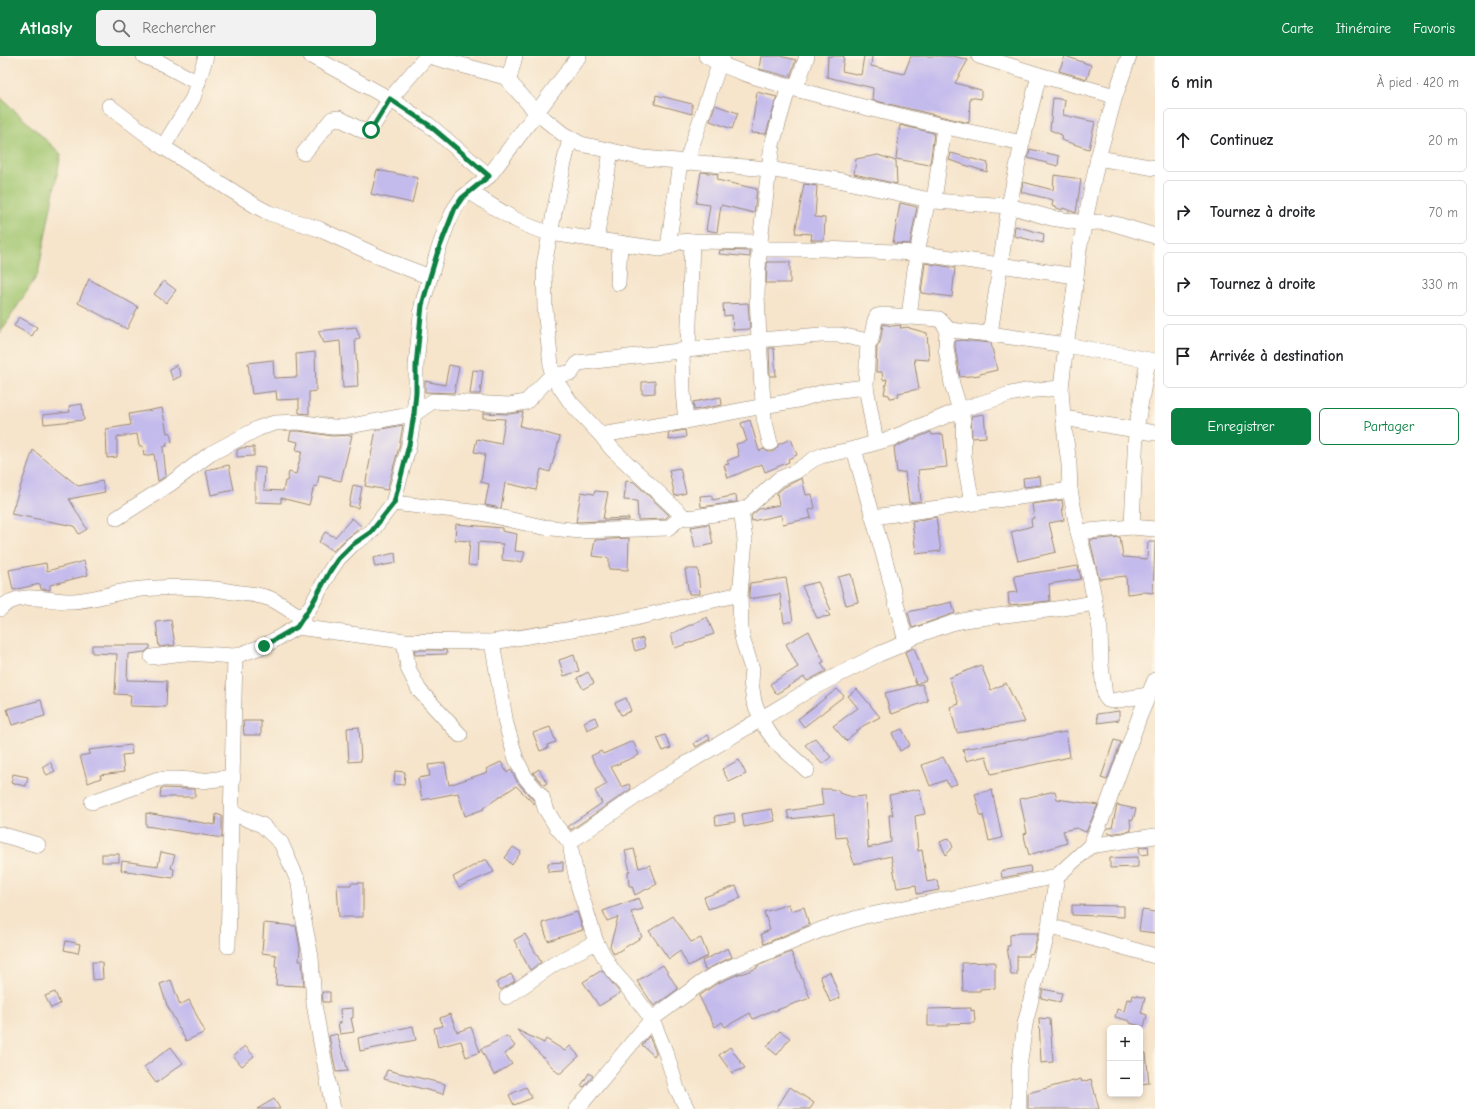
<!DOCTYPE html>
<html lang="fr">
<meta charset="utf-8">
<style>
:root{--surface:#fff;--page:#f2f2f2;--text:#202124;--muted:#757577;--line:#e0e0e0;--accent:#0b8043}
body{margin:0;font-family:"Comic Neue",sans-serif;background:var(--page);color:var(--text)}
.controls{position:absolute;right:12px;bottom:12px;display:grid;overflow:hidden;border-radius:6px;box-shadow:0 2px 6px #0003}
.controls button{width:36px;height:36px;display:grid;place-items:center;padding:0;border:0;border-bottom:1px solid var(--line);background:var(--surface);color:var(--text);font:20px sans-serif}
.stop{position:absolute;width:12px;height:12px;margin:-9px;border:3px solid #0b8043;border-radius:50%;background:#fff}
.stop.end{background:#0b8043;border-color:#fff;box-shadow:0 1px 4px #0008}
.list{margin:0;padding:0;list-style:none}
h2{display:flex;justify-content:space-between;align-items:center;height:52px;margin:0;padding:0 16px;font-size:17px}
h2 small{font-size:13px;font-weight:400;color:var(--muted)}
.list li{display:grid;grid-template-columns:26px 1fr auto;gap:12px;align-items:center;box-sizing:border-box;height:64px;margin:0 8px 8px;padding:0 8px;border:1px solid var(--line);border-radius:6px}
.list b{display:block;font-size:15px;white-space:nowrap}
.list em{font-size:13px;font-style:normal;color:var(--muted)}
.actions{display:flex;gap:8px;padding:12px 16px}
.actions a{flex:1;padding:9px 0;border:1px solid var(--accent);border-radius:6px;text-align:center;font-size:14px;color:var(--accent)}
.actions .main{background:var(--accent);color:#fff}
.icon{flex:none;width:22px;height:22px;fill:none;stroke:currentColor;stroke-width:2;stroke-linecap:round;stroke-linejoin:round}
.map{position:relative;flex:none;width:1155px;height:1053px;overflow:hidden}
header{display:flex;align-items:center;gap:24px;box-sizing:border-box;height:56px;padding:0 20px;background:var(--accent);color:#fff}
header strong{font-size:19px}
nav{display:flex;gap:22px;margin-inline-start:auto;font-size:14px}
.search{width:280px;height:36px;background:var(--page);display:flex;align-items:center;gap:10px;box-sizing:border-box;padding:0 14px;border-radius:6px;color:var(--muted);font-size:15px}
main{display:flex}
aside{flex:1;background:var(--surface)}
.map>svg:first-child{display:block}
.green{fill:#a1c670;stroke:#6e7847}
.building{fill:#c4bbed}
.lines{fill:none;stroke-linecap:round;stroke-linejoin:round}
.minor-casing{stroke:#988774;stroke-width:16}
.minor{stroke:#fff;stroke-width:15}
.route{stroke:#0b8043;stroke-width:5}
</style>
<header>
<strong>Atlasly</strong>
<div class="search"><svg class="icon" aria-label="search" viewBox="0 0 24 24"><circle cx="10" cy="10" r="6"/><path d="M15 15l6 6"/></svg>Rechercher</div>
<nav><a>Carte</a><a>Itinéraire</a><a>Favoris</a></nav>
</header>
<main>
<div class="map">
<svg width="1155" height="1053" viewBox="0 0 1155 1053">
<rect width="100%" height="100%" fill="#fcf5e5"/>
<filter id="ink" filterUnits="userSpaceOnUse"><feTurbulence type="fractalNoise" baseFrequency=".025" numOctaves="2"/><feDisplacementMap in="SourceGraphic" scale="8" xChannelSelector="R" yChannelSelector="G"/><feConvolveMatrix kernelMatrix="1 2 1 2 8 2 1 2 1" color-interpolation-filters="sRGB"/></filter>
<filter id="wash" filterUnits="userSpaceOnUse"><feTurbulence type="fractalNoise" baseFrequency=".012" numOctaves="4" result="noise"/><feDisplacementMap in="SourceGraphic" scale="16" xChannelSelector="R" yChannelSelector="G"/><feGaussianBlur stdDeviation="0.9" result="paint"/><feColorMatrix in="noise" values="0 0 0 0 0 0 0 0 0 0 0 0 0 0 0 0 0 1.4 0 .05"/><feComposite in="paint" operator="in"/></filter>
<g filter="url(#wash)">
<rect width="100%" height="100%" fill="#f6e4cb"/>
<path class="green" d="M0,41l61,57 -23,120 -38,59z"/>
<g id="blocks">
<g class="building">
<path d="M761,0h19l16,4 -6,17 -31,-8z"/>
<path d="M828,0h16l-2,15 19,4 3,-19h8l-1,10 33,8 7,-18h43l14,4 -13,23 26,7v9l-11,-2 -1,26 -97,-23 1,-12 -46,-11z"/>
<path d="M1065,0l26,9 -4,14 -28,-8z"/>
<path d="M757,36l20,5 -11,37 -15,-1z"/>
<path d="M656,39l36,9v10l-37,-10z"/>
<path d="M1053,42l12,2 -2,15 32,7 -6,27 -28,-9 1,-5 -12,-5z"/>
<path d="M715,49l23,8 -6,16 -22,-8z"/>
<path d="M900,69l34,8 -4,32 -34,-6z"/>
<path d="M1030,93l29,7 -1,10 -30,-8z"/>
<path d="M951,97l37,10 -1,9 -38,-12z"/>
<path d="M878,99l18,6 1,23 -43,-10 2,-15z"/>
<path d="M377,114l41,8 -6,25 -41,-9z"/>
<path d="M701,116l17,2 -1,6 40,9 -3,24 -33,-8 -4,27 -11,-2 4,-25 -14,-2z"/>
<path d="M1054,119l27,4 -5,34 -13,-5 -1,2 -10,-4 1,-6 -32,-8 2,-10 30,8z"/>
<path d="M804,128l13,2 -2,31 10,1 -1,22h-13l1,-6 -17,-1z"/>
<path d="M900,147l17,4 -7,37 -17,-1z"/>
<path d="M1015,170l29,8 -1,9 -29,-7z"/>
<path d="M720,194l30,1v6l-31,-3z"/>
<path d="M767,206h23v21h-24z"/>
<path d="M925,207l30,5 -3,29 -31,-4z"/>
<path d="M89,223l49,28 -11,22 -49,-26z"/>
<path d="M164,225l12,9 -10,13 -12,-9z"/>
<path d="M748,247l2,26 -17,1 -1,-15 -8,1 -1,-12z"/>
<path d="M19,261l18,10 -5,9 -18,-10z"/>
<path d="M883,268l9,2 9,-1 -1,3 9,-1v1l18,5 2,27 -15,-1 5,30 -21,4 1,4 -9,1 -1,-3 -5,-1 3,-15 -4,1 -1,-8h-6l1,-25 3,-5z"/>
<path d="M356,271l4,11 -5,1 3,48 -15,1 -3,-47 -16,2 -6,-12z"/>
<path d="M962,284l29,3 6,27 -17,4v1l-20,2 -5,-30v-6z"/>
<path d="M769,292h5l2,28h-6z"/>
<path d="M315,296l1,39 -7,1v22l-10,-1v-14l-22,1 -1,-9 -24,3 -4,-31 25,-3 1,18 23,-1 -1,-23z"/>
<path d="M177,309l4,11 -8,4 -4,-11z"/>
<path d="M449,309l10,2 -5,26 -29,-1v-11l20,4z"/>
<path d="M473,314l10,1 -3,23h-10z"/>
<path d="M655,325v12l-13,1v-12z"/>
<path d="M721,341l1,8 -28,5 -1,-8z"/>
<path d="M82,348l2,16 -40,4 -1,-9 27,-3 -1,-6z"/>
<path d="M162,352l5,25 3,-1 2,10 -6,1 1,3 -4,1 3,29 -8,5 -4,-27 -10,2 -1,-10h-4l-2,-12 -20,3v20l-10,1 -1,-29 25,-4 -2,-11z"/>
<path d="M523,356l-3,14 40,11 -10,35 -9,-3 -5,21 -31,-7 -4,25 -16,-3 4,-21 -8,-2 4,-28 -11,-2 3,-13 24,5 4,-25 -22,-1v-5l26,1z"/>
<path d="M984,358l2,23 -14,1 -1,-22z"/>
<path d="M750,364l9,31 5,-2 4,3h4l4,-3 3,-5 12,-5 6,16 -9,4 1,3 -24,10 -3,-8 -34,14 -4,-13 5,-1 -2,-3 12,-5 -3,-12 11,-3 -6,-18z"/>
<path d="M403,369l-4,22 -12,43 -22,-4 11,-56z"/>
<path d="M685,374l1,7 -17,3 -1,-7z"/>
<path d="M291,375h8l33,5 20,-1 -11,46 -22,-5 -2,11 -3,-1 -5,19 -28,-7v5l-26,-1v-35l10,1 -1,22 19,1 2,-10h2l2,-9 7,2 6,-23 -6,-1 2,-8 -9,-2z"/>
<path d="M931,376l1,3 11,-1 4,33 -29,3 3,31 -12,2 -4,-31 -8,1 -3,-26z"/>
<path d="M254,391v9l-17,1v-7l4,-2z"/>
<path d="M33,394l45,36 24,-5 3,11 -36,7 18,30 -8,5 -5,-8 -63,-12z"/>
<path d="M229,409l5,25 -23,5 -5,-25z"/>
<path d="M680,412l6,25 -11,3 -6,-26z"/>
<path d="M1040,420l1,9 -17,2 -1,-9z"/>
<path d="M802,422l4,17 6,-1 3,14 -6,2 2,8 -28,6 -2,-9 -29,6 -1,-5 8,-7 20,-4 -2,-12 7,-6z"/>
<path d="M626,425l8,1 35,33 -4,4 -27,1 -1,-19 -13,-1z"/>
<path d="M353,429l9,2 -4,21 -9,-2z"/>
<path d="M595,435l13,1 -5,27 26,-1v2l-53,2 5,-30 13,2z"/>
<path d="M711,439l2,5 23,-5 1,7 -36,5 -1,-11z"/>
<path d="M1062,444l1,7h-1l2,13 -15,3 7,29 -38,9 -7,-29 21,-6 -1,-7 3,-1 -2,-14z"/>
<path d="M936,461l5,34 -25,3 -4,-33z"/>
<path d="M352,462l10,9 -16,12 -13,12 -14,-9 6,-10 10,5z"/>
<path d="M456,468l46,4v3l15,3 -2,17 10,1 -3,10 -20,-2 1,-16 -25,-2 -1,24 -9,-1 2,-24 -15,-1z"/>
<path d="M709,468l4,20 -18,4 -4,-21z"/>
<path d="M1120,481l3,20 24,2 1,-17h7l-2,51 -9,-1 -17,2 -1,-18 -27,3 -9,-39z"/>
<path d="M629,482l-1,32 -19,-1v-11l-17,-2 3,-16z"/>
<path d="M395,497l1,10 -21,4 -2,-9z"/>
<path d="M84,505l4,14 -38,10v5l-9,-1 -1,-5 -27,6 -4,-20 37,-7 1,8z"/>
<path d="M1078,510l3,13 -32,5 1,17 -41,4 -1,-12 10,-1 -4,-16z"/>
<path d="M685,513h13l2,25h-11z"/>
<path d="M851,518l7,28 -12,3 -8,-28z"/>
<path d="M786,522l7,43 -9,2 -4,-29 -31,5v-5l1,-11z"/>
<path d="M818,526l13,28 -4,1 3,5 -13,2 -15,-32z"/>
<path d="M952,546l3,11 -43,15 -4,-16z"/>
<path d="M707,561l7,17 -39,14 -4,-14z"/>
<path d="M171,564l4,25 -16,2 -3,-25z"/>
<path d="M809,575l15,31 -3,1 5,8 -19,10 -3,-4 -28,17 -6,-10 28,-17 -12,-23z"/>
<path d="M643,582l2,10 -10,3 -3,-10z"/>
<path d="M92,589h58v3l-5,4 -17,2 -1,26 40,1 -1,26 -36,-1 1,-11 -16,-1 2,-40 -25,-1z"/>
<path d="M914,592l12,32 -10,4 -11,-32z"/>
<path d="M414,594h32l1,4 -32,1z"/>
<path d="M574,599l5,16 -15,5 -5,-16z"/>
<path d="M981,609l10,25 15,-7 19,39 -68,11 -7,-26 9,-3 -10,-26z"/>
<path d="M588,616l6,11 -11,6 -6,-11z"/>
<path d="M922,628l6,17 -36,13 -1,-2h-1l-5,-19z"/>
<path d="M837,633l7,7 -40,31 -6,-8z"/>
<path d="M857,633l23,28 -17,9 -17,15 -13,-15 25,-18 -10,-12z"/>
<path d="M626,642l5,13 -10,4 -6,-12z"/>
<path d="M41,644l4,16 -33,9 -5,-16z"/>
<path d="M1119,655v9l-21,3 -1,-9z"/>
<path d="M595,661l3,8 -11,5 -3,-8z"/>
<path d="M243,665h18v14h-17z"/>
<path d="M359,671l2,34 -12,1 -2,-34z"/>
<path d="M550,671l6,15 -9,3 1,3 -8,3 -7,-18z"/>
<path d="M902,673l8,16 -10,6 -8,-18z"/>
<path d="M1066,676l4,25 -79,17 -5,-18 -20,5 -3,-12z"/>
<path d="M665,679l6,13 -8,3 -6,-13z"/>
<path d="M708,679l2,4 -14,8 -2,-4z"/>
<path d="M815,682l16,19 -9,7 -17,-19z"/>
<path d="M1114,684l7,2 -14,38 -6,-2z"/>
<path d="M633,685l6,14 -28,12 11,20 7,-3 2,5 -60,41 -3,-4 34,-23 -7,-12 12,-7 -16,-28 10,-5 2,3z"/>
<path d="M131,689l1,9 -10,1 2,17 -24,3 1,3 -13,5 -8,-27 10,-2 -1,-4z"/>
<path d="M943,701l14,27 -8,2 -3,-6 -16,6 -8,-21z"/>
<path d="M739,704l7,14 -17,8 -7,-13z"/>
<path d="M50,706l5,9 -8,4 -5,-8z"/>
<path d="M501,706l6,11 4,-3 7,13 16,18v3l-18,-18 -33,22 1,1 -19,7 -7,-23 -36,7 -4,-22 12,-2 -2,-11 17,-2 4,22 39,-13 -2,-3z"/>
<path d="M539,713l8,14 -3,2 -11,-12z"/>
<path d="M395,715l10,1 -1,13 -10,-1z"/>
<path d="M13,718l15,3 -2,9 -15,-3z"/>
<path d="M161,732l34,1v8h-35z"/>
<path d="M821,733h10l8,2v2l14,4 12,-1 3,52 23,-6 -2,-27h4l-4,-20 30,-6 6,25 -10,2 3,35 4,-1 5,32 10,-2 2,10 -22,4 -1,-9 -19,3 -6,-32 -37,8 -8,-27 -10,1 -2,-24 -45,5 -2,-8 36,-6z"/>
<path d="M992,734l10,48 -13,3 -6,-26 -2,2 -6,-23z"/>
<path d="M1055,735l2,8 41,6 -12,27 -10,-4 -13,3 4,12 -38,12 -4,-15 -1,-6 3,-1 -7,-34z"/>
<path d="M1117,749l19,4 -3,11 -3,-1 1,12 -23,3 -1,-6h5z"/>
<path d="M772,753l3,12 -31,6 -2,-13z"/>
<path d="M146,757l69,12 1,-11 6,2v22l-76,-12z"/>
<path d="M734,757l1,9 -19,3 -1,-9z"/>
<path d="M949,782l4,9 -7,8 -6,-13z"/>
<path d="M1148,790l1,8 -9,1 -1,-7z"/>
<path d="M513,791l8,5 -9,13 -7,-7z"/>
<path d="M634,793l5,19 11,-3 7,19 -22,11 -3,-9h-3l-1,-14 2,-1 -5,-20z"/>
<path d="M161,796l14,3 -4,13 3,1 -1,9 -52,-8 1,-9 36,5z"/>
<rect x="102" y="798" width="17" height="8"/>
<path d="M1138,801v10l-28,1v-10z"/>
<path d="M484,804h3l7,12 -35,15 -6,-10z"/>
<path d="M563,806v9l-15,1v-9z"/>
<path d="M1030,810l1,6 -29,6 -1,-7z"/>
<path d="M351,827h12v34h-24l-2,-32h14z"/>
<path d="M736,830l5,12 -33,11 -4,-12z"/>
<path d="M639,842l4,11 -12,3 11,25 -28,17 -4,-8 8,-29 -11,4 -4,-10z"/>
<path d="M789,848l2,7 13,-4 5,18 -45,19 -3,-10 9,-4 -6,-18z"/>
<path d="M1072,849l52,1v11l-52,-2z"/>
<path d="M1142,854l13,2v21l-16,-2z"/>
<path d="M577,856l6,18 -35,11 -6,-18z"/>
<path d="M673,860l18,26 10,-4 7,18 -20,10 -8,-15 -11,8 -20,-28z"/>
<path d="M264,867l32,3 4,22 -1,13h3l2,25 -28,-1 1,-18h-2l1,-12 -14,-2z"/>
<path d="M1020,877h18l-5,20 -4,1v2h-12v19h-6l-4,-29h3v-11z"/>
<path d="M525,878l16,28 -11,8 -16,-30z"/>
<path d="M66,885l14,3 -2,9 -14,-3z"/>
<path d="M728,892l4,9 -27,13 -3,-9z"/>
<path d="M791,896l19,46 -36,13 -1,-1 -20,9 -3,-6 -25,14 -3,-5 -7,5 -16,-31 17,-12 25,-11v1l16,-6v-2z"/>
<path d="M92,906h10l1,17 -10,1z"/>
<path d="M995,906v26l-15,1v2h-17l-1,-28z"/>
<path d="M663,909l15,24 -24,17 -17,-25z"/>
<path d="M602,914l18,23 -21,13 -16,-24z"/>
<path d="M830,916l10,26 -10,4 -10,-26z"/>
<path d="M511,918l4,7 -14,9 -5,-7z"/>
<path d="M171,924l9,25 9,-5 16,32 -19,9 -19,-36 -7,-21z"/>
<path d="M1043,933l19,4 -2,9 -19,-4z"/>
<path d="M55,936l5,12 -9,4 -6,-12z"/>
<path d="M322,936h8v10h-7z"/>
<path d="M1133,939l12,3 -4,15 6,2 -3,12 -14,-4v-2l-15,-4 2,-8 7,2 3,-12 5,1z"/>
<path d="M353,952v10h-2l3,14 -14,2 -2,-11h3l-1,-14z"/>
<path d="M971,952v3l3,-1 1,13 -27,1v2h-20v-17z"/>
<path d="M450,958l7,18 14,-5 9,25 -14,5 -5,-16 -23,6 -4,-19 9,-2 -3,-8z"/>
<path d="M1039,962l11,1 3,43 -12,1z"/>
<path d="M413,970l3,14 -56,11 -2,-13z"/>
<path d="M517,974l27,13 2,-4 19,12 5,-5 9,10 -18,17h-3z"/>
<path d="M780,975l10,7 -13,17 -10,-8z"/>
<path d="M337,978l11,37 -12,1 -7,-36z"/>
<path d="M507,980l8,10 -10,8 7,10 -18,11 -13,-26z"/>
<path d="M649,980l7,17 -2,3 -12,-11z"/>
<path d="M245,990l9,10 -12,10 -9,-10z"/>
<path d="M171,991l12,16 -27,20 -12,-16z"/>
<path d="M730,991l15,21 -13,5 -13,-18z"/>
<path d="M1146,997l3,30 -9,1v-30z"/>
<path d="M387,1014l58,14 -2,10 -59,-15z"/>
<path d="M589,1017l4,3 -9,11 -3,-1z"/>
<path d="M1081,1023l1,3 9,-3 8,30h-71v-16z"/>
<path d="M526,1031l6,11 -18,7 -5,-10z"/>
<path d="M790,1031l24,16 -4,6h-34z"/>
<path d="M274,1043l6,10h-23z"/>
</g>
</g>
</g>
<g filter="url(#ink)">
<use href="#blocks" fill-opacity="0" stroke="#988774" stroke-width="1"/>
<g class="lines">
<defs>
<g id="minor">
<path d="M144,0l17,7 37,20"/>
<path d="M311,0l79,43 39,26 60,51"/>
<path d="M429,0l76,21 32,36 26,21 18,10 62,14 125,11 75,12 91,20 75,5 42,12 33,5 15,-1 16,2 40,12"/>
<path d="M706,0c26,16 67,26 97,35 73,20 144,37 219,52"/>
<path d="M979,0l60,19 76,21"/>
<path d="M1129,0l-14,40 -17,62 -19,92 -5,44 -8,51 -5,43 2,30 6,46 1,26 8,42 11,40 11,57 1,36 4,31 3,4 4,1 36,-6"/>
<path d="M509,23l6,-23"/>
<path d="M796,32l11,-32"/>
<path d="M109,50l54,41 93,59 13,7 50,16 72,33 39,15"/>
<path d="M570,83l-7,28 -19,98 1,43 7,67 19,28 30,32 11,14 71,67 5,2 53,-8 7,-3 31,-28 16,-7 19,-13 7,-3 33,-7 38,-11 68,-28 50,-16 15,-3 36,-3"/>
<path d="M163,91l30,-49 13,-42"/>
<path d="M304,97l28,-34 7,-1 26,14h4l21,-33 37,-43"/>
<path d="M1098,102l57,10"/>
<path d="M686,107l36,-107"/>
<path d="M470,136c26,16 50,34 80,41l110,16 19,-7 13,-1 68,1"/>
<path d="M934,145l10,-74"/>
<path d="M596,184l15,-89"/>
<path d="M668,191l12,-85"/>
<path d="M759,193h65l93,4 159,23"/>
<path d="M618,227l2,-40"/>
<path d="M909,261l8,-64 11,-54"/>
<path d="M947,272l-1,20 6,36 11,36 1,37 8,46"/>
<path d="M990,278l19,-128 13,-63 17,-68"/>
<path d="M868,285l3,-1 4,-20 2,-4 5,-1 57,4 10,11 41,4 76,11 89,16"/>
<path d="M688,294l4,-109"/>
<path d="M682,295l1,41 3,29"/>
<path d="M1063,362l92,15"/>
<path d="M601,379l85,-14 78,-15 34,-6 26,-8 42,-5"/>
<path d="M770,387l-6,-25 -5,-78 62,-5h19l28,6 -2,46 10,55"/>
<path d="M854,393l34,122 18,71"/>
<path d="M393,447l88,10 62,14 37,4 88,-3 15,-12"/>
<path d="M741,454l4,30 -5,54 1,37 2,10 9,28 -1,13 3,20 11,25 10,14 32,29"/>
<path d="M873,461l197,-27"/>
<path d="M117,462l53,-34 40,-30 49,-26 16,-5 24,-1 33,5h13l69,-13 19,-13 76,4 17,-3 26,-27 19,-2 7,-10 177,-21 4,-2 -2,-46 2,-45 13,-104 17,-59"/>
<path d="M1132,471l4,-97 12,-70"/>
<path d="M1078,476l54,-5 23,2"/>
<path d="M0,553c19,-20 49,-7 73,-8 20,-1 39,-8 59,-11 27,-3 55,-4 82,-1 9,1 18,3 27,4 11,1 20,2 30,6 11,5 21,13 31,19"/>
<path d="M297,571l107,14 88,1 130,-21 118,-27"/>
<path d="M404,585l4,27 11,22 41,45"/>
<path d="M492,586l14,82 10,35 9,18 17,20 3,11 11,18 15,18"/>
<path d="M152,601l32,-4 51,3 29,-10 33,-19 15,-23 18,-33 8,-12 14,-14 19,-13 22,-29 16,-58 5,-31 2,-22v-26l6,-61 15,-51 10,-29 8,-17 7,-10 27,-22 90,-120"/>
<path d="M92,746l66,-23h20l24,2 31,-4"/>
<path d="M232,757l30,12 19,18 18,40 3,28 9,46 3,47 19,105"/>
<path d="M0,778l38,11"/>
<path d="M1090,790l65,-10"/>
<path d="M1049,870l106,30"/>
<path d="M228,890l7,-290"/>
<path d="M507,941l47,-33 42,-22"/>
<path d="M577,1053l75,-90 42,-31 18,-12 17,-8 94,-39 38,-12 196,-41 33,-30 17,-40 33,-91 15,-35"/>
<path d="M687,1053l-10,-20 -10,-33 -15,-37 -19,-25 -21,-24 -16,-28 -18,-57 -7,-35v-6l3,-5 87,-60 146,-88 72,-37 17,-7 19,-11 37,-13 19,-4 85,-10 39,-6"/>
<path d="M1019,1053v-41l6,-44 24,-98 8,-50"/>
</g>
</defs>
<use href="#minor" class="minor-casing"/>
<use href="#minor" class="minor"/>
</g>
</g>
<g class="lines" filter="url(#ink)">
<path class="route" d="M264,590l33,-19 15,-23 18,-33 8,-12 14,-14 19,-13 23,-29 15,-58 5,-31 2,-22v-26l6,-61 8,-28 7,-23 18,-46 7,-10 27,-22 -60,-51 -39,-26 -19,31"/>
</g>
</svg>
<div class="controls">
<button>+</button>
<button>−</button>
</div>
<div class="stop" style="left:371px;top:74px"></div>
<div class="stop end" style="left:264px;top:590px"></div>
</div>
<aside>
<h2>6 min<small>À pied · 420 m</small></h2>
<ul class="list">
<li><svg class="icon" aria-label="ahead" viewBox="0 0 24 24"><path d="M12 20V5M6 11l6-6 6 6"/></svg><div><b>Continuez</b></div><em>20 m</em></li>
<li><svg class="icon" aria-label="right" viewBox="0 0 24 24"><path d="M7 20v-9h11M14 6l5 5-5 5"/></svg><div><b>Tournez à droite</b></div><em>70 m</em></li>
<li><svg class="icon" aria-label="right" viewBox="0 0 24 24"><path d="M7 20v-9h11M14 6l5 5-5 5"/></svg><div><b>Tournez à droite</b></div><em>330 m</em></li>
<li><svg class="icon" aria-label="arrive" viewBox="0 0 24 24"><path d="M6 21V4h12l-3 4 3 4H6"/></svg><div><b>Arrivée à destination</b></div></li>
</ul>
<div class="actions"><a class="main">Enregistrer</a><a>Partager</a></div>
</aside>
</main>
